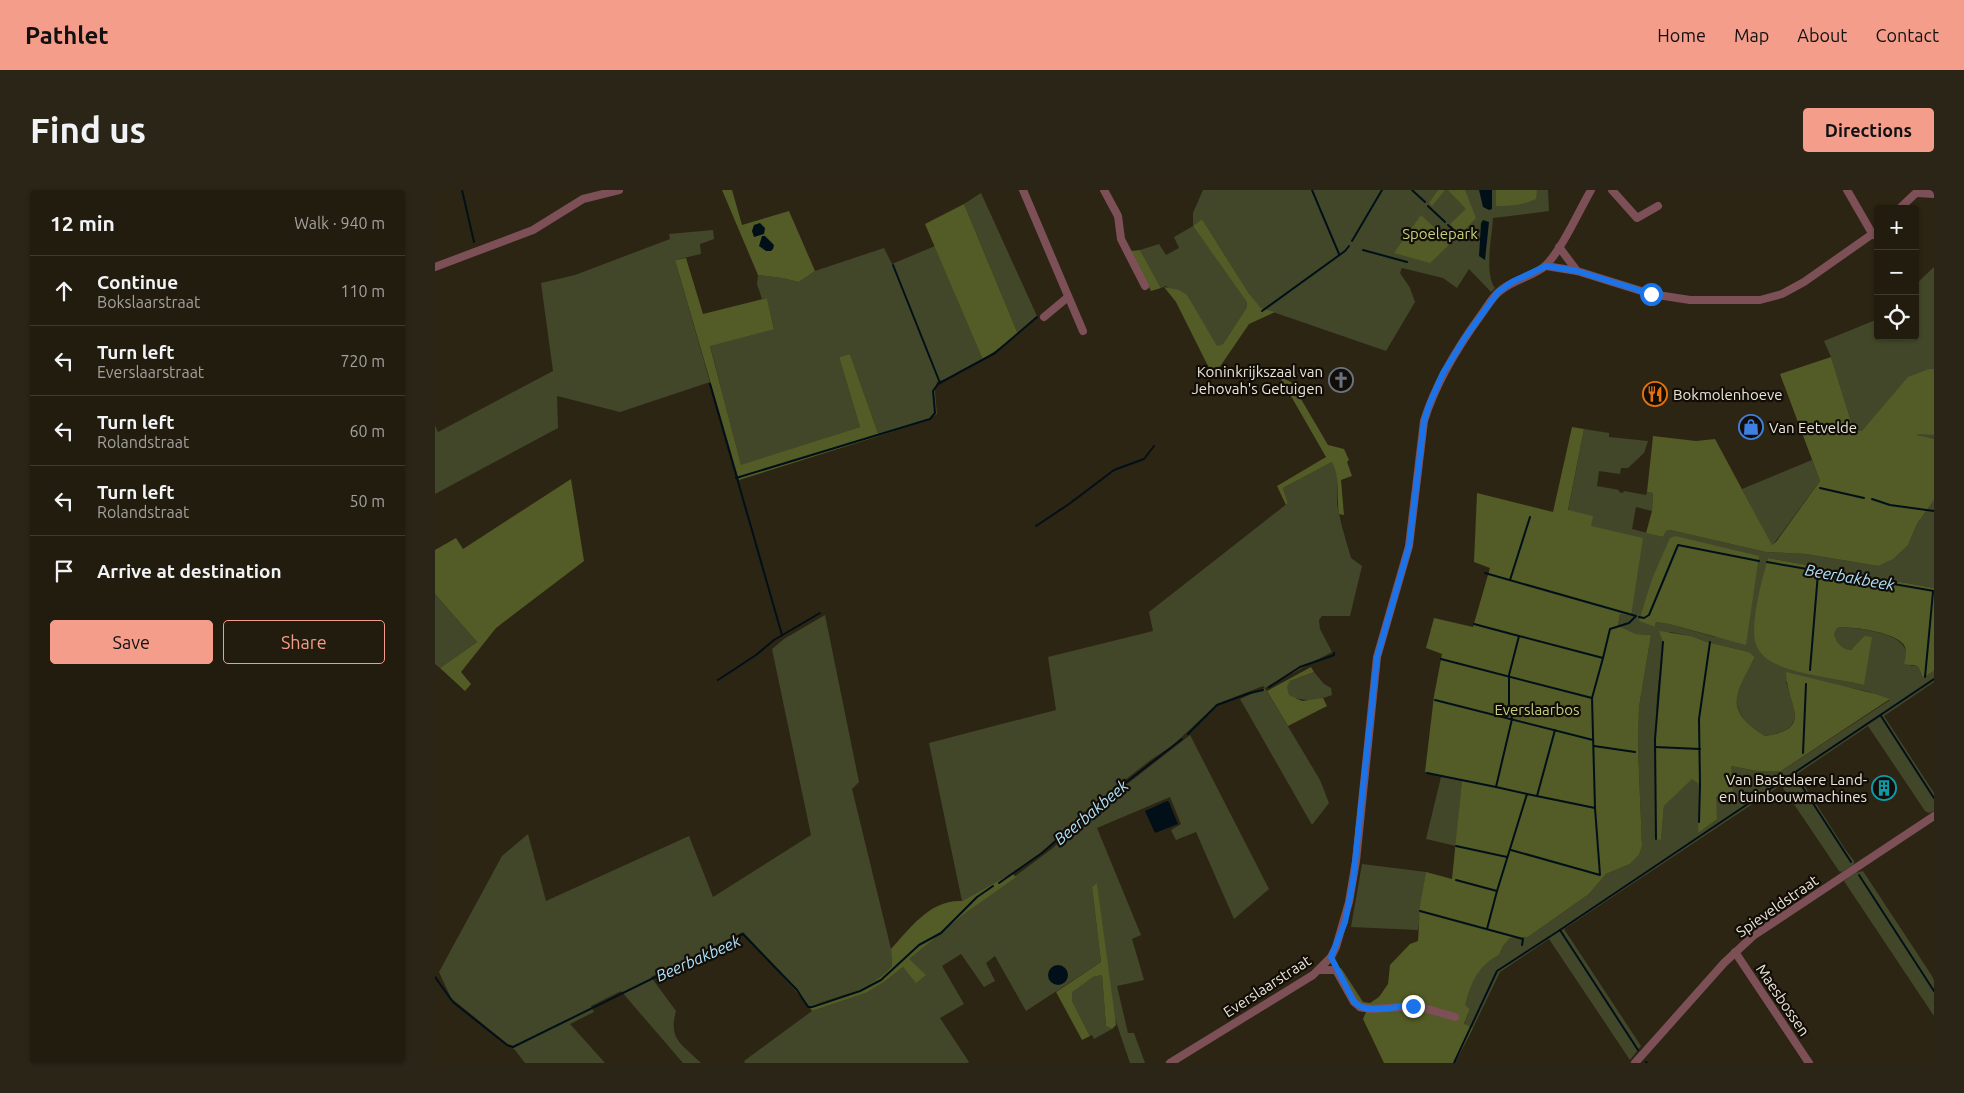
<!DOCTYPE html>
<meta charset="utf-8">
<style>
:root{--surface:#221c0e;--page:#2a2517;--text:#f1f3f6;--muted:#a2a19e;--line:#3f3a2e;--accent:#f49d8b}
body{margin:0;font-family:Ubuntu,sans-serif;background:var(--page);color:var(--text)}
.controls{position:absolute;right:15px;top:15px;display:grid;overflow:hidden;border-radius:5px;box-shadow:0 1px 4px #0004}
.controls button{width:45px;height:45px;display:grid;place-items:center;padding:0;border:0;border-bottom:1px solid var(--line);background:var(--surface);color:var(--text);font:25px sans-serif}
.stop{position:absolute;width:15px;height:15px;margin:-11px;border:4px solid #1a73e8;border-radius:50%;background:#fff}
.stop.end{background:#1a73e8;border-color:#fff;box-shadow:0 1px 5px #0008}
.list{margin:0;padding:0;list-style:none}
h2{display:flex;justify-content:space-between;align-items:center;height:65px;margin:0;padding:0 20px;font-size:21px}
h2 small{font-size:16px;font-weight:400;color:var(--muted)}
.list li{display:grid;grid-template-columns:32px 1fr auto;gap:15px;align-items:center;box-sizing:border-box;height:70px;padding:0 20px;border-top:1px solid var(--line)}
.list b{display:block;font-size:19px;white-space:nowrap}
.list p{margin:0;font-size:16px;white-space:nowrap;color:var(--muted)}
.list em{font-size:16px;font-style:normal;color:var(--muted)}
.actions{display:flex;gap:10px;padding:15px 20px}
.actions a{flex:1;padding:11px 0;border:1px solid var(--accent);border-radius:5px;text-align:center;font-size:18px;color:var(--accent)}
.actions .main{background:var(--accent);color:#111}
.icon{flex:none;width:28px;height:28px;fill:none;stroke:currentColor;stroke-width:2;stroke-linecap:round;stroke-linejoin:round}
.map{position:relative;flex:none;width:1499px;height:873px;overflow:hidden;border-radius:5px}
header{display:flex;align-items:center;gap:30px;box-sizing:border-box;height:70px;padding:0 25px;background:var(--accent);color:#111}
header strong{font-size:24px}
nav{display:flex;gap:28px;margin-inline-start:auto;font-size:18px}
.intro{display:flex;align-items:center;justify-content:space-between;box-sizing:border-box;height:120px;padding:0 30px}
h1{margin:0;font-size:35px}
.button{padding:12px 22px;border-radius:5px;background:var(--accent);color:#111;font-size:18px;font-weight:700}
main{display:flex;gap:30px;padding:0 30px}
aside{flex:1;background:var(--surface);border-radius:5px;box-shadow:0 1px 4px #0004}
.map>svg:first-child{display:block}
.green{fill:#424729;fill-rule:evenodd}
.forest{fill:#535b26}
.water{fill:#011018}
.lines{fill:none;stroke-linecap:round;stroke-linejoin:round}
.stream{stroke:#011018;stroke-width:2}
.minor{stroke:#7d5057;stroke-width:8}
.route{stroke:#1a73e8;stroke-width:6}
.labels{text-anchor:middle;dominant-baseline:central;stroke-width:4.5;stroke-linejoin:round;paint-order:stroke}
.park-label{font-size:15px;fill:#c3d17f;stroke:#120e07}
.poi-label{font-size:15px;fill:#eae5da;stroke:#120e07;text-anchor:end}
.street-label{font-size:15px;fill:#eae5da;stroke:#120e07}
.water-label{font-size:16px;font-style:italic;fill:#aee1fb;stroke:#120e07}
</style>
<header>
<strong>Pathlet</strong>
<nav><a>Home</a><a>Map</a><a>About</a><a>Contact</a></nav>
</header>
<div class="intro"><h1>Find us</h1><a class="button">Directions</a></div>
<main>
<aside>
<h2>12 min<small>Walk · 940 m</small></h2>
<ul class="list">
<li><svg class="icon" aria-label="ahead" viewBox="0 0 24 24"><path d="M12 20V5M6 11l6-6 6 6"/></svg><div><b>Continue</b><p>Bokslaarstraat</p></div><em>110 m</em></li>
<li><svg class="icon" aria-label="left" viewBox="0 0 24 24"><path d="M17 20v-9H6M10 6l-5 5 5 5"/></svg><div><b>Turn left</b><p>Everslaarstraat</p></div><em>720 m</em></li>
<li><svg class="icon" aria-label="left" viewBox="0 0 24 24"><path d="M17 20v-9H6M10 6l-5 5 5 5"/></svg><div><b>Turn left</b><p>Rolandstraat</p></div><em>60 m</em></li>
<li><svg class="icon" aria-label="left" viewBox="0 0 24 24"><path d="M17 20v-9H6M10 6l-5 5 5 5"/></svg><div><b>Turn left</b><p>Rolandstraat</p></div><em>50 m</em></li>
<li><svg class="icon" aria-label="arrive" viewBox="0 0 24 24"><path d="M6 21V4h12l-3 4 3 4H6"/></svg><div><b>Arrive at destination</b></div></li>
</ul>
<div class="actions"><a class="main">Save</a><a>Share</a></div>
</aside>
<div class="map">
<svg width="1499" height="873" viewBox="0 0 1499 873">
<rect width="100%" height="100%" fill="#2d2513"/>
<g class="green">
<path d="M768,0h345l1,21 -56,7c-1,18 -9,56 2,70l-4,4 -22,-23 -12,19 -14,-10 -41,-10 -2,5 10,15 5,14 -29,49 -125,-43 -13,-16 -46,-73 -9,7 55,76 -1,5 -24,37 -6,3 -10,-17 -41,-44 -5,2 -21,-38 19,-6 7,11 13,-7 -5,-11 19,-11v-13z"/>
<path d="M546,3l56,123 -19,18 -54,-130z"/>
<path d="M278,40l1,9 -14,5 1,10 -26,6 35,122 -90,30 -63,-16 1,32 -123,66v-69l3,7 115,-61 -12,-88 34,-8 95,-36 -1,-5z"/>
<path d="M500,56l48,114 -22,13 -24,9 -2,9 2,23 -8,6 -50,16 -29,-82 -11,3 21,70 -119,39 -31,-121 64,-17 -7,-30 -5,1 -5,-15 1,-9 24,3 17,4 16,-11 69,-23 8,16z"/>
<path d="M1499,77v172l-45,-7 -35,-1 -23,-74 -7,-16 54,-22v17h37v-51z"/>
<path d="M1149,239l25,4v4l39,4 -4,12 -16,15h-7l-1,6 -21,-3 -2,15 22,4v2l4,1 1,-2 22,4 1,-3 6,1 -1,18 -16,-4 -4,22 31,8 3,-6 4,-1 96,22 40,2 72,12 30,-21 9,-21 17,-24v88l-166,-30 -5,20 -8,44 60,52 49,11v-49l-13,14c-10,-1 -14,-7 -17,-16l3,-6c15,-2 60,4 67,19 3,6 4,13 7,19h7l5,12 11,-7v11l-50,34 50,77v18l-5,2 -4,-2 -57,-85 -71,48 48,75 9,12v3l-12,8 -3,-1 -58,-86 -217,144 77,117 -11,14 -81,-121 -49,33 -27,56 -9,-3 6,-16 -6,-4c7,-23 13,-39 35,-50l4,-9 7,-8 18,-1 61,-43 17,-20 24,-10 9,-9 3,-9 -4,-99 1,-40 12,-72 -15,-1 -18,-7 2,-13 11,2 -41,-90 -22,-15zM1324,366l-44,81 -46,-13 -13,-2 -1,5 -15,-6zM1235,442l21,4 16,6 42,10 6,5c-4,9 -12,17 -16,27 -8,26 5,39 26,52 40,-6 31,-22 21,-54 33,4 74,2 104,18l-109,71h-24l-26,-5 -32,67 1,-48 -8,-7 -28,28 -3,33h-4l-2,-100 2,-42 6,-56z"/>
<path d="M1377,270l8,21 -48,65 -30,-57z"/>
<path d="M897,272l6,11 -1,31 5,23 9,31 11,8 -12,50h-28l-3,4 1,9 12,23 -67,36 55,92 9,23 -17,22 -72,-126 25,-11 -2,-2 -46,18 -45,42 -20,13 -62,48 -44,42 -34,24 -50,28 -33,-158 127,-33 -8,-53 105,-26 -4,-19 139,-109 -5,-15z"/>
<path d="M0,404l42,48 -37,26 -5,-4z"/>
<path d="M390,425l34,167 -7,7 39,160 1,17c-22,25 -52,30 -83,40l-66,-74 -92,45 25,34c-8,29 6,33 25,52h-18l-62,-72 -30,15 3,6 -24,12 35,39h-80l-10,-13 -64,-52 -12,-26 63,-116 26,-22 18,67 143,-65 24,61 98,-62 -39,-186 12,-10z"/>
<path d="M879,482l10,12 7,4 1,7c-16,6 -27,7 -43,1l-3,-9 4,-6z"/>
<path d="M755,545l79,154 -35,30 -38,-87 -20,8 -5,-10 10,-6 -11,-27 -73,31 44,107 -9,4 12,41 -27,6 11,47h6l11,30h-15l-16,-47 -17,-132 -5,3 9,75 -75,49 -31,-55 -9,7 9,18 -11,6 -23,-33 -19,12 22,38 -24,14 29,44 -2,1h-222l-1,-2 68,-50 54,-18 18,-11 19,-15 14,15 -9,-23 59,-47 86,-64 41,-38z"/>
<path d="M1006,587l21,3 -6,66 -30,-7z"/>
<path d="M927,674l64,8 -8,58 -67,-3z"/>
<path d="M1428,681l69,105 2,5v35l-90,-135 11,-8z"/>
<path d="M667,785l4,51 6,3 -18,10 -2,-4 -2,1 -18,-35v-10l21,-14z"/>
</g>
<g class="forest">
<path d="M287,0h10l10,35 47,-14 26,60 -16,11 -17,-4 -24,-3z"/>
<path d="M1003,0h7l-13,16 -3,-3z"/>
<path d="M1013,0h17l11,28 -16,17 -10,-11 16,-15z"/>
<path d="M1061,0h41l-1,9c-13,6 -26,7 -40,7z"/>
<path d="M529,14l54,130 -35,26 -58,-136z"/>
<path d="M986,25l30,28 -21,20 -36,-10z"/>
<path d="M767,29l46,73 13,16 14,4 -26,12 -32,47 -8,-3 -33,-66 -12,-15 15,3 8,5 30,51 6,-2 24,-37v-5l-54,-76z"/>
<path d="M705,60l21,38 -10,3 -20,-40z"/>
<path d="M251,68l17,56 64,-16 7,31 -64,17 31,119 119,-38 -21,-70 11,-3 29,82 -140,44 -64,-220z"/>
<path d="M1396,167l23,74h8l46,-54 21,-8h5v66l-14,-1 -4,1 18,4v61l-17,24 -9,21 -15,14 -15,7 -72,-12 -40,-2 -96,-22 -4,1 -3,6 -17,-4 6,-22 1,-18 -6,-1 6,-56 43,5 19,-2 57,106 4,-3 44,-61 -40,-107z"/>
<path d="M845,187l11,5 37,63 16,4 5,11 -2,2 5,14 -11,4 3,35 -5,-1c-3,-19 2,-35 -7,-52l-49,26 5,15 -2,2 -9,-19 49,-29z"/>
<path d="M1137,237l12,2 -16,81 25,6 -2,10 52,12 -12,78 -11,-2 -2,12 18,8 15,1 -12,72 -1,40 4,99 -3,9 -9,9 -24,10 -17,20 -61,43 -18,1 -7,8 -4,9c-21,11 -28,27 -34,50l5,4 -6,15 9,4 -18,35h-71l-21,-44 3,-7 -8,-1 -5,-6 -19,-33 7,-4 22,34 7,1 9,-6 9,-13 2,-19 20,-21 8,-3 2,-35 6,-34 26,7 10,-99 -37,-8 9,-76 8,-42 -16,-6 8,-30 39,9 17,-59 -16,-6 3,-69 76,19z"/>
<path d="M136,289l13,82 -88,67 -35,44 10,12 -6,7 -25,-23 37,-26 -42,-48v-44l21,-12 7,11z"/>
<path d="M1240,346l84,20 -13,89 -77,-21 -13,-2 -1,5 -16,-6 13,-42 18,-41z"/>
<path d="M1333,368l166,30v83l-11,7 -5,-12 -14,-2c2,-6 3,-13 0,-19 -10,-13 -52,-19 -67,-17l-3,6c3,9 7,15 17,16l13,-14 8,1 -8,48c-27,-7 -68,-10 -92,-23 -8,-4 -15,-12 -17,-21 -4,-20 7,-62 13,-83z"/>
<path d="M1224,441l32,5 16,6 42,10 6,5c-19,36 -33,52 10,79 51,-7 21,-32 21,-64l90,22 14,5 -109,72h-24l-26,-5 2,30 -17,1 1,22 -19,14 2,-48 -8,-6 -28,27 -3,34 -5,-1 -1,-100 8,-97z"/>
<path d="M876,477l3,5 -24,9 -3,6 2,8 13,6 21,-3 4,8 -39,20 -21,-35z"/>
<path d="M577,683l4,4 -49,35 -58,47 17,16 -10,8 -13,-16 -19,15 -18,11 -54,18 -3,-5c30,-9 62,-16 83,-40l-1,-17c19,-21 40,-50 71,-48z"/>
<path d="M662,693l19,142 -4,4 -6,-3 -4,-51 -9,2 -21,15v9l18,35 -8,4 -26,-48 45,-30 -9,-75z"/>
</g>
<g class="water">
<path d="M1044,0h13v19l-3,1 -6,-3z"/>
<path d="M1048,30l6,2 -4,38 -6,-4 2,-33z"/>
<path d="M325,33l5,5 -1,6 -10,3 -2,-6 2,-6z"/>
<path d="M327,46h3l9,9 -1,4 -2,2h-5l-7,-5z"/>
<path d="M732,611l2,1 9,22 -23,9 -10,-22z"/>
<circle cx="623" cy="785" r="10"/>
</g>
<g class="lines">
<g class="stream">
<path d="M27,0l12,52"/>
<path d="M877,0l27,64"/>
<path d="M977,0l13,12"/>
<path d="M993,16l17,16"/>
<path d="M1013,35l10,9"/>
<path d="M917,51l30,-51"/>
<path d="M928,60l44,12"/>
<path d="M458,75l47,118"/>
<path d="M827,121l83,-60 4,-5"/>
<path d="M275,194l72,251"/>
<path d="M301,288l194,-59 5,-6 -2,-22 5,-7 57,-31 42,-36"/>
<path d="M1385,298l44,10"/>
<path d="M1437,309l18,6 44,6"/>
<path d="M601,336l33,-22 45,-34 30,-11 10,-13"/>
<path d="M1332,372l167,29"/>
<path d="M1050,383l151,43 -7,7 -19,6 -7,29 -84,-22 -10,39v29l3,15 -16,68 31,7 -30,97 -10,38"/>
<path d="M1075,390l20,-63"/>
<path d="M1204,427l5,1 5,-3 29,-70 81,16"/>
<path d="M1039,434l45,12"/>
<path d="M1006,469l151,39"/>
<path d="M1375,480l8,-97"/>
<path d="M1490,487l8,-85"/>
<path d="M283,490l38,-25 18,-15 46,-27"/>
<path d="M834,497l31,-20 34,-12v-2"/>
<path d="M1000,510l158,40"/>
<path d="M1446,526l53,82"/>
<path d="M753,544l29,-29 33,-12 13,-3"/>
<path d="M1159,556l41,6"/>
<path d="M1220,557l45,2"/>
<path d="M1368,563l3,-69"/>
<path d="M992,583l69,14"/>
<path d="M1359,584l57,88"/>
<path d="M1092,604l68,14"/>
<path d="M1102,606l18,-66"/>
<path d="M1264,632l1,-37 -1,-66 11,-77"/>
<path d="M1221,649l-1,-100 8,-97"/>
<path d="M1021,656l51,11"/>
<path d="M1076,660l89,25 -5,-67 -3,-110 11,-40"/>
<path d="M1424,685l75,116"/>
<path d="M1021,690l41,11"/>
<path d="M564,693l43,-30 51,-45 89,-69"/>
<path d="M985,721l103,28 -1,6"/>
<path d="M0,787l18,25 54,43 6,2 230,-113 54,56 11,17h4l48,-16 21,-11 38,-35 22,-12 36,-36 16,-11"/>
<path d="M1203,860l-78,-120 374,-251"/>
<path d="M1211,872l1,1"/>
<path d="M1019,873l43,-92 63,-41"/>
</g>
<g class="minor">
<path d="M588,0l60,141"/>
<path d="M669,0l14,26 3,23 24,47"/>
<path d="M1177,0l25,28 21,-12"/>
<path d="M1412,0l26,45"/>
<path d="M1482,3l17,1"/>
<path d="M1464,19l20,-19"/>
<path d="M1124,57l18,24"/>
<path d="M1111,76l31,5 74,23 39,6h70l22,-6 22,-12 74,-52"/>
<path d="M0,77l98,-37 50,-31 36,-9"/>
<path d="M609,127l24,-20"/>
<path d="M1300,762l74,111"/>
<path d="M885,780h16l18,32 6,5 11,2 46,-3 38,11"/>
<path d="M735,873l143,-88 18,-18 5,-10 13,-45 7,-41 21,-204 32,-111 15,-125c12,-39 33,-73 57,-106 6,-8 11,-18 19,-24 12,-11 37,-16 46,-26 16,-16 33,-54 45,-75"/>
<path d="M1200,873l89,-100 29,-27 181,-120"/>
</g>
</g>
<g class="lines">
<path class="route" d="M978,816c-18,-1 -45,10 -59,-4l-23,-45 14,-35 8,-41 24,-224 32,-111 15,-125 5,-16 14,-32 23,-37 32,-44 14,-10 34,-16 31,5 74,23"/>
</g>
<defs>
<symbol id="church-ring" viewBox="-11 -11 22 22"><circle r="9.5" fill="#120e07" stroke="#6b7280" stroke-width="1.5"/><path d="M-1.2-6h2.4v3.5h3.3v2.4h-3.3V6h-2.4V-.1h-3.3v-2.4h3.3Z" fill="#6b7280"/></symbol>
<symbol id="restaurant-ring" viewBox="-11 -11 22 22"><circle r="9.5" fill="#120e07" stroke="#e8710a" stroke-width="1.5"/><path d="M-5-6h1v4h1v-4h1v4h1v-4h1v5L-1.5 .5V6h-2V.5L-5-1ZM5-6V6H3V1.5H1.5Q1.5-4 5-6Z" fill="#e8710a"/></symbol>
<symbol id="shop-ring" viewBox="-11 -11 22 22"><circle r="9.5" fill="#120e07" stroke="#3f7fe0" stroke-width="1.5"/><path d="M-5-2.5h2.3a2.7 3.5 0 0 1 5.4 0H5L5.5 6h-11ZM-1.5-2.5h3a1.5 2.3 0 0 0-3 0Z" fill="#3f7fe0"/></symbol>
<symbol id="building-ring" viewBox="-11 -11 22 22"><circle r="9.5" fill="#120e07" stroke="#0f9aa8" stroke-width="1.5"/><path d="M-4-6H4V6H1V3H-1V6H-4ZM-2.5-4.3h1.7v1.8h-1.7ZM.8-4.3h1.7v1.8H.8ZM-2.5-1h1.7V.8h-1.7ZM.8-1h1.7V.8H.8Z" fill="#0f9aa8"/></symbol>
</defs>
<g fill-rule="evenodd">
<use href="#church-ring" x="892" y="176" width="28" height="28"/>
<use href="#restaurant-ring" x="1206" y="190" width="28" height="28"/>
<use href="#shop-ring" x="1302" y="223" width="28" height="28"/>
<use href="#building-ring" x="1435" y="584" width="28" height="28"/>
</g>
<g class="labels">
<g class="park-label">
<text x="1005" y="43">Spoelepark</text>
<text x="1102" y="519">Everslaarbos</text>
</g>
<g class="poi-label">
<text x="888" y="181">Koninkrijkszaal van<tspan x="888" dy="17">Jehovah's Getuigen</tspan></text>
<text x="1238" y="204" text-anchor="start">Bokmolenhoeve</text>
<text x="1334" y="237" text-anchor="start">Van Eetvelde</text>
<text x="1432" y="589">Van Bastelaere Land-<tspan x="1432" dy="17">en tuinbouwmachines</tspan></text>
</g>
<g class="street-label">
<text transform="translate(1342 716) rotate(-35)">Spieveldstraat</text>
<text transform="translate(832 796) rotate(-33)">Everslaarstraat</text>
<text transform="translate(1348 810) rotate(56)">Maesbossen</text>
</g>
<g class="water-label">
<text transform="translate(1415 387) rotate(10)">Beerbakbeek</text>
<text transform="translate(656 622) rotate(-40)">Beerbakbeek</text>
<text transform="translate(263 768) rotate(-24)">Beerbakbeek</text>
</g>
</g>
</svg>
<div class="controls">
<button>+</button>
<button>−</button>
<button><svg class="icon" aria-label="locate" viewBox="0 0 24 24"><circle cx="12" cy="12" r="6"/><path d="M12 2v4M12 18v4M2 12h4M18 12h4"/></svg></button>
</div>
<div class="stop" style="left:1216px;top:104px"></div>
<div class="stop end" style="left:978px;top:816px"></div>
</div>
</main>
